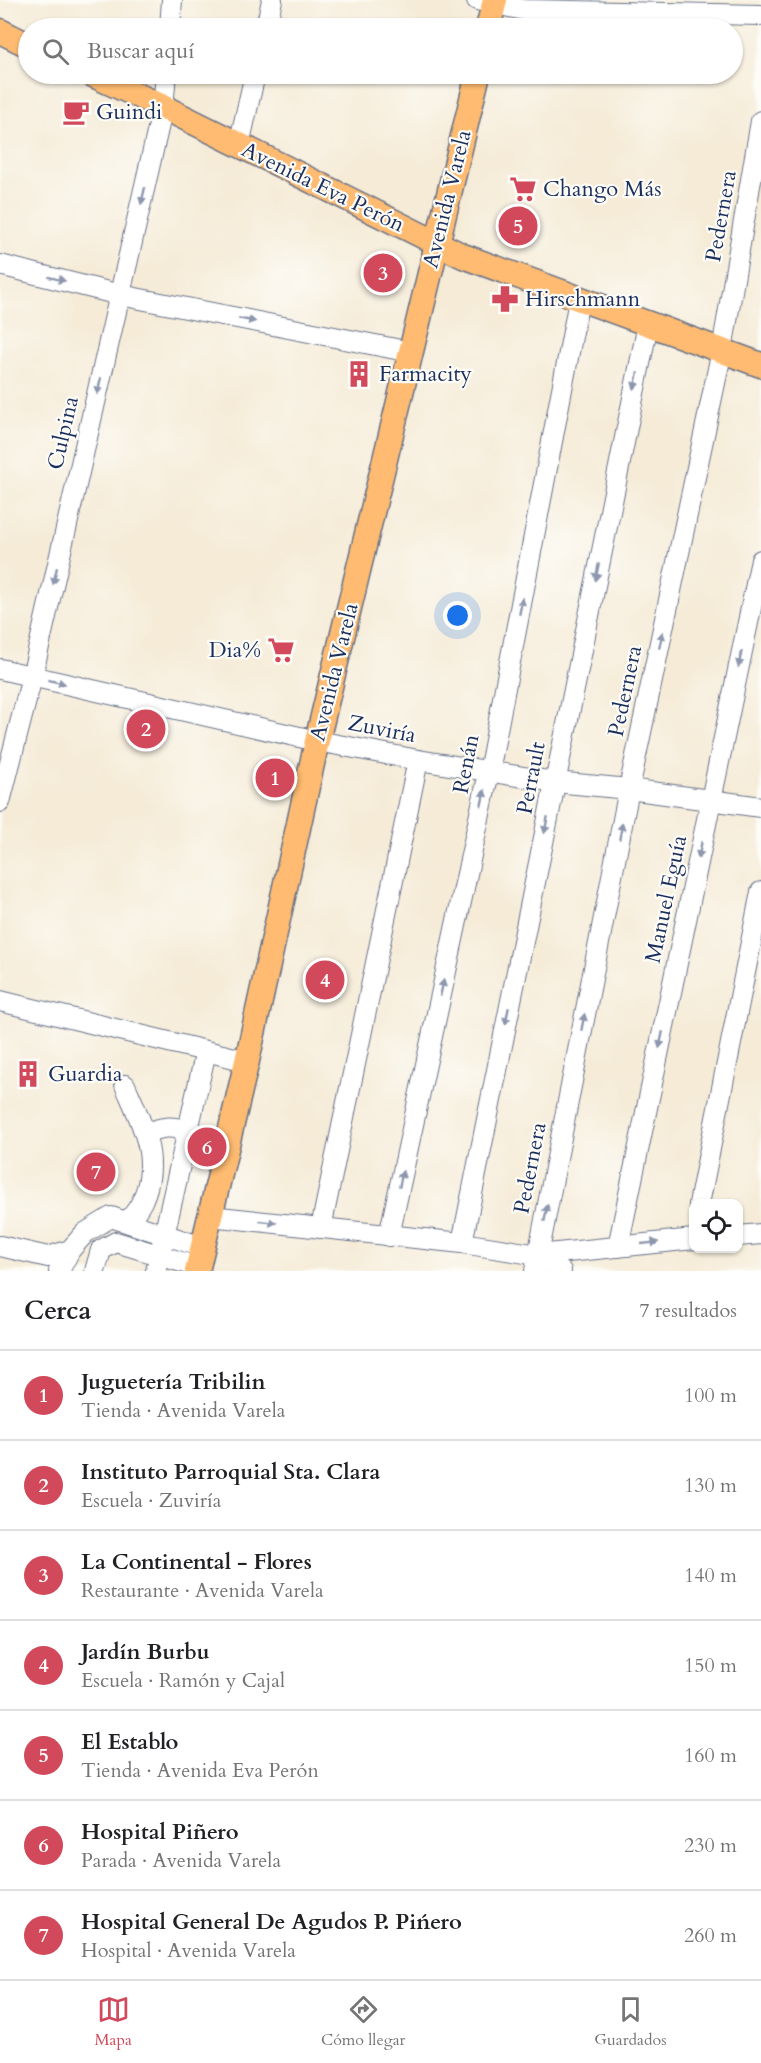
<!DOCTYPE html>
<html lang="es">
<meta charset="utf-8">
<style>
:root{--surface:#fff;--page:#f2f2f2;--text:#202124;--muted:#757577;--line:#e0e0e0;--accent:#d1495b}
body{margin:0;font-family:Cardo,serif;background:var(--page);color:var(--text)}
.controls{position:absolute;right:18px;bottom:18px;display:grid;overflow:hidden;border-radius:12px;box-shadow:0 2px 4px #0004}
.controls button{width:54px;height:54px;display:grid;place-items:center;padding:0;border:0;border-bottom:2px solid var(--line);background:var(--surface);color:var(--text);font:30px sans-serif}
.you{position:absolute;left:458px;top:616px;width:21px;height:21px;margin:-15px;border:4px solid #fff;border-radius:50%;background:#1a73e8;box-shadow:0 0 0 9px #1a73e833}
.badge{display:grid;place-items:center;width:39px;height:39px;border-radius:50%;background:var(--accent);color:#fff;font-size:20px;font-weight:700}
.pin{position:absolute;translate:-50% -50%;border:3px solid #fff;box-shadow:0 2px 6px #0006}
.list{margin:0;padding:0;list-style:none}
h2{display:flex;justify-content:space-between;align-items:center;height:78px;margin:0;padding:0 24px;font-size:26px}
h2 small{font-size:20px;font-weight:400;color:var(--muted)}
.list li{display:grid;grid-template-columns:39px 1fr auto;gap:18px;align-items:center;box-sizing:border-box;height:90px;padding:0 24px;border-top:2px solid var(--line)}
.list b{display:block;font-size:22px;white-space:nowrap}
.list p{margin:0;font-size:20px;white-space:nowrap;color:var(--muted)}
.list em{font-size:20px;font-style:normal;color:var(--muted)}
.icon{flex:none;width:33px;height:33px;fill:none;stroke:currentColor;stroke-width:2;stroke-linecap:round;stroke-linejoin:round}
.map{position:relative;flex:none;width:761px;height:1271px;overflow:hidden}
.search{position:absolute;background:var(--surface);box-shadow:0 2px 4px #0004;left:18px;right:18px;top:18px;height:66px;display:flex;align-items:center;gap:15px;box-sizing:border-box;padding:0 21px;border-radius:33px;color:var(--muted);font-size:22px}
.sheet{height:708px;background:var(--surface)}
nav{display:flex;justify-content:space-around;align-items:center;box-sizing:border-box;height:84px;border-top:2px solid var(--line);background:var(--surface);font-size:16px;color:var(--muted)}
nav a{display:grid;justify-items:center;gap:3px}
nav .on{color:var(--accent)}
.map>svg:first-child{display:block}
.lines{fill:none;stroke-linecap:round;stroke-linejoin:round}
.minor-casing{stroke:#677188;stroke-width:22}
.major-casing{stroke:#677188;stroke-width:27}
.minor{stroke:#fff;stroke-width:20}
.major{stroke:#febb71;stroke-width:24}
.oneway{fill:#8d97ae}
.labels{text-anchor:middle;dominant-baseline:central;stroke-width:4.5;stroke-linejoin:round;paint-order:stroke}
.poi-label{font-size:22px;fill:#1b2f5e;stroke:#fdfcf7;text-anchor:start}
.street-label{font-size:22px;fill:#1b2f5e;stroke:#fdfcf7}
</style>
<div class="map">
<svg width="761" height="1271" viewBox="0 0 761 1271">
<rect width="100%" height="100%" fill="#fdfcf7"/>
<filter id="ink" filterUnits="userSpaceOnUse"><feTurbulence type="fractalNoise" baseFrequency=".0167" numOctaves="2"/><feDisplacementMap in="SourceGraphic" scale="12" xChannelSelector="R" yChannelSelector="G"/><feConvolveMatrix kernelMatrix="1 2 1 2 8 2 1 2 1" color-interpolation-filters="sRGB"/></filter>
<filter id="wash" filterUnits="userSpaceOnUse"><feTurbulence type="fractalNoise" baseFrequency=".008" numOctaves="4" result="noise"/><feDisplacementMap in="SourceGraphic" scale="24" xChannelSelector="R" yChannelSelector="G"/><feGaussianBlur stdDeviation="1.35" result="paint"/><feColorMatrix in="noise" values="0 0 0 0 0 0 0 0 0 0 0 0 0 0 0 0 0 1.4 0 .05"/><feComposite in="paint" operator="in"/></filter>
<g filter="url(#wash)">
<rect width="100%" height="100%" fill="#f5ebd7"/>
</g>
<g filter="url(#ink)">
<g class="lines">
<defs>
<g id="minor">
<path d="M477,0l47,10 237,5"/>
<path d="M170,28l2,-28"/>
<path d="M266,28l6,-28"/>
<path d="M239,145l16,-71"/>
<path d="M0,265l120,30 291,57"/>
<path d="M0,669l317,72 101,19 137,22 74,7 132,18"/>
<path d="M0,802l32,-125 131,-570 3,-33"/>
<path d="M0,1001l247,60"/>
<path d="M125,1085c16,37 36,73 18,114 -3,8 -10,16 -15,23"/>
<path d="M146,1134c15,-8 26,-8 43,-3"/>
<path d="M699,1204l62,-312"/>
<path d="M210,1216l252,27 76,12 156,-16"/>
<path d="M321,1228l97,-468"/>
<path d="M389,1236l100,-464 90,-472"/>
<path d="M738,1236l23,-2"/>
<path d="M462,1243l186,-919"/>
<path d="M0,1246l48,11 22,-7 15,-17 26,-16 91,30"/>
<path d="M618,1247l143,-687"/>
<path d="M538,1255l23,16"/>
<path d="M59,1271l11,-21"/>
<path d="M95,1271l6,-21 15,-8 82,25"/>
<path d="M156,1271l50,-220"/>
<path d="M535,1271l94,-482 93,-439 39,-229"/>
</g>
<g id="major">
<path d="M488,28l7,-28"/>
<path d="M0,31l28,14"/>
<path d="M91,74l72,33 300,149 298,109"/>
<path d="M197,1271l50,-210 70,-320 161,-667"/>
</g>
</defs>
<use href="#minor" class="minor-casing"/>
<use href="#major" class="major-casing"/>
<use href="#minor" class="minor"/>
<use href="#major" class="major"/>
</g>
<defs><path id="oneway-solid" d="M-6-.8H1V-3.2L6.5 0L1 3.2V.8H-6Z" transform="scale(1.5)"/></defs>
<g class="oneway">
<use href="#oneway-solid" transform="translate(143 196) rotate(103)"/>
<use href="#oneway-solid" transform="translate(57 279) rotate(14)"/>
<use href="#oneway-solid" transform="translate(247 320) rotate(11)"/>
<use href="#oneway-solid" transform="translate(636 381) rotate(102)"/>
<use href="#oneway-solid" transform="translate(99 386) rotate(103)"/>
<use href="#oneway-solid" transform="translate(597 572) rotate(102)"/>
<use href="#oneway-solid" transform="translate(55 576) rotate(103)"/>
<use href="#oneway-solid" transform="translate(521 606) rotate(-79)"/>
<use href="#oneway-solid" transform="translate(661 640) rotate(-78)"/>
<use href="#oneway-solid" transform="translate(740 659) rotate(102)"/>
<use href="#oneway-solid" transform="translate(57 682) rotate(13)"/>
<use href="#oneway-solid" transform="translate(483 798) rotate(-78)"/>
<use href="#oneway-solid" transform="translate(546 825) rotate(101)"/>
<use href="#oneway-solid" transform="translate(621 831) rotate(-79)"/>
<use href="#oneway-solid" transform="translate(700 850) rotate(102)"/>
<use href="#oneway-solid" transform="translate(442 988) rotate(-78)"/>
<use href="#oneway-solid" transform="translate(507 1016) rotate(101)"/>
<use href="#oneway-solid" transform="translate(583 1022) rotate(-79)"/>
<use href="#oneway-solid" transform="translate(661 1040) rotate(102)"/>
<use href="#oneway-solid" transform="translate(401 1179) rotate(-78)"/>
<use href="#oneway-solid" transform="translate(546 1213) rotate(-79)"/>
<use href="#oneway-solid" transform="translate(268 1222) rotate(6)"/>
<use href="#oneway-solid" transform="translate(650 1243) rotate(-6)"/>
</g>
</g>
<defs>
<symbol id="cafe-bare" viewBox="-9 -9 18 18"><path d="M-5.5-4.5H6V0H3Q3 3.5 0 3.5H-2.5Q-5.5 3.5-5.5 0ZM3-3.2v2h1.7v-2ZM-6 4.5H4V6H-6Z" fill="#d1495b" stroke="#fdfcf7" stroke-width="2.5" paint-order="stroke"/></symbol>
<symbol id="supermarket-bare" viewBox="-9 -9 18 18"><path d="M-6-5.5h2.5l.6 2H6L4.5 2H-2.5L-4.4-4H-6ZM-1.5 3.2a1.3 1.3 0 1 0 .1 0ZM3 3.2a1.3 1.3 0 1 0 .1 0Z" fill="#d1495b" stroke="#fdfcf7" stroke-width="2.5" paint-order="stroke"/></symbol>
<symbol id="pharmacy-bare" viewBox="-9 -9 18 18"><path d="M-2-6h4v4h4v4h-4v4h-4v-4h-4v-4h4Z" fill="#d1495b" stroke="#fdfcf7" stroke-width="2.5" paint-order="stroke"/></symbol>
<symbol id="building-bare" viewBox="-9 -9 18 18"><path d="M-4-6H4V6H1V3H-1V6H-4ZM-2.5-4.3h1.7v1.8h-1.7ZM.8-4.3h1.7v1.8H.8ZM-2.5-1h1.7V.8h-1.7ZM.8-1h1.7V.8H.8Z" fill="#d1495b" stroke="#fdfcf7" stroke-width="2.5" paint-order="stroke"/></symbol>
</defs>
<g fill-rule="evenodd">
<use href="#cafe-bare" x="57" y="93" width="38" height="38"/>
<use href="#supermarket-bare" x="504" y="170" width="38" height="38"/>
<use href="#pharmacy-bare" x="486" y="280" width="38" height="38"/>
<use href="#building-bare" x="340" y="355" width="38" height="38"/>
<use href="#supermarket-bare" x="262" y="631" width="38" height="38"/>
<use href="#building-bare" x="9" y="1055" width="38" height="38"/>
</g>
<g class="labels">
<g class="poi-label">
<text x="96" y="112">Guindi</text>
<text x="543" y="189">Chango Más</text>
<text x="525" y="299">Hirschmann</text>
<text x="379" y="374">Farmacity</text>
<text x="261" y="650" text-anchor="end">Dia%</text>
<text x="48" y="1074">Guardia</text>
</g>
<g class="street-label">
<text transform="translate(323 187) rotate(26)">Avenida Eva Perón</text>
<text transform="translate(447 199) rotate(-76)">Avenida Varela</text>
<text transform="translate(721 216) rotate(-80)">Pedernera</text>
<text transform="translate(63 433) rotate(-77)">Culpina</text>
<text transform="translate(334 672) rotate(-76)">Avenida Varela</text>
<text transform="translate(625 691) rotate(-78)">Pedernera</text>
<text transform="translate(382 729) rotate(11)">Zuviría</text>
<text transform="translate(466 764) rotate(-79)">Renán</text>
<text transform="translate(531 778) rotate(-79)">Perrault</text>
<text transform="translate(666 899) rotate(-78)">Manuel Eguía</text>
<text transform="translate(530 1168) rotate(-79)">Pedernera</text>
</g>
</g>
</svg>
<div class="controls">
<button><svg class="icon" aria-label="locate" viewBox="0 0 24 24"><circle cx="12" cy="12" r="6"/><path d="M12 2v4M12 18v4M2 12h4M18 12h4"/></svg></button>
</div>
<div class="you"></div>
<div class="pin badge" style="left:275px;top:778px">1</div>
<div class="pin badge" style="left:146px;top:729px">2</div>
<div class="pin badge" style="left:383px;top:273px">3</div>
<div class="pin badge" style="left:325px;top:980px">4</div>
<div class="pin badge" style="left:518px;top:226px">5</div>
<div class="pin badge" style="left:207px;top:1147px">6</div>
<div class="pin badge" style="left:96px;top:1172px">7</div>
<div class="search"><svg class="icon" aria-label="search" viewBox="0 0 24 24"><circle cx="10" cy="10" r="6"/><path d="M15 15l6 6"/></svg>Buscar aquí</div>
</div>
<section class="sheet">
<h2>Cerca<small>7 resultados</small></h2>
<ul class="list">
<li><span class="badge">1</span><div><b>Juguetería Tribilin</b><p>Tienda · Avenida Varela</p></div><em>100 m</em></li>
<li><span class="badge">2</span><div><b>Instituto Parroquial Sta. Clara</b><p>Escuela · Zuviría</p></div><em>130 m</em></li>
<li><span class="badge">3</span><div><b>La Continental - Flores</b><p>Restaurante · Avenida Varela</p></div><em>140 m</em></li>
<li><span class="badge">4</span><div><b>Jardín Burbu</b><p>Escuela · Ramón y Cajal</p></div><em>150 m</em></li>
<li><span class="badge">5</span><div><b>El Establo</b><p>Tienda · Avenida Eva Perón</p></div><em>160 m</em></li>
<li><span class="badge">6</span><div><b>Hospital Piñero</b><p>Parada · Avenida Varela</p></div><em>230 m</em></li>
<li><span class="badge">7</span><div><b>Hospital General De Agudos P. Pińero</b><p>Hospital · Avenida Varela</p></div><em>260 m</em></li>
</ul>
</section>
<nav>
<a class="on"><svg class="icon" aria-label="map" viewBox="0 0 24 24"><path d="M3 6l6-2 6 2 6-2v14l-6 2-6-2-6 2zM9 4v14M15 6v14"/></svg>Mapa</a>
<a><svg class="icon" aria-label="directions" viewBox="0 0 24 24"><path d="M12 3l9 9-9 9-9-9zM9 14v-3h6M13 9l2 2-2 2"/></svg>Cómo llegar</a>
<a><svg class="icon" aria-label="saved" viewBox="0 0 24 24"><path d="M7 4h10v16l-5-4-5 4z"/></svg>Guardados</a>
</nav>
